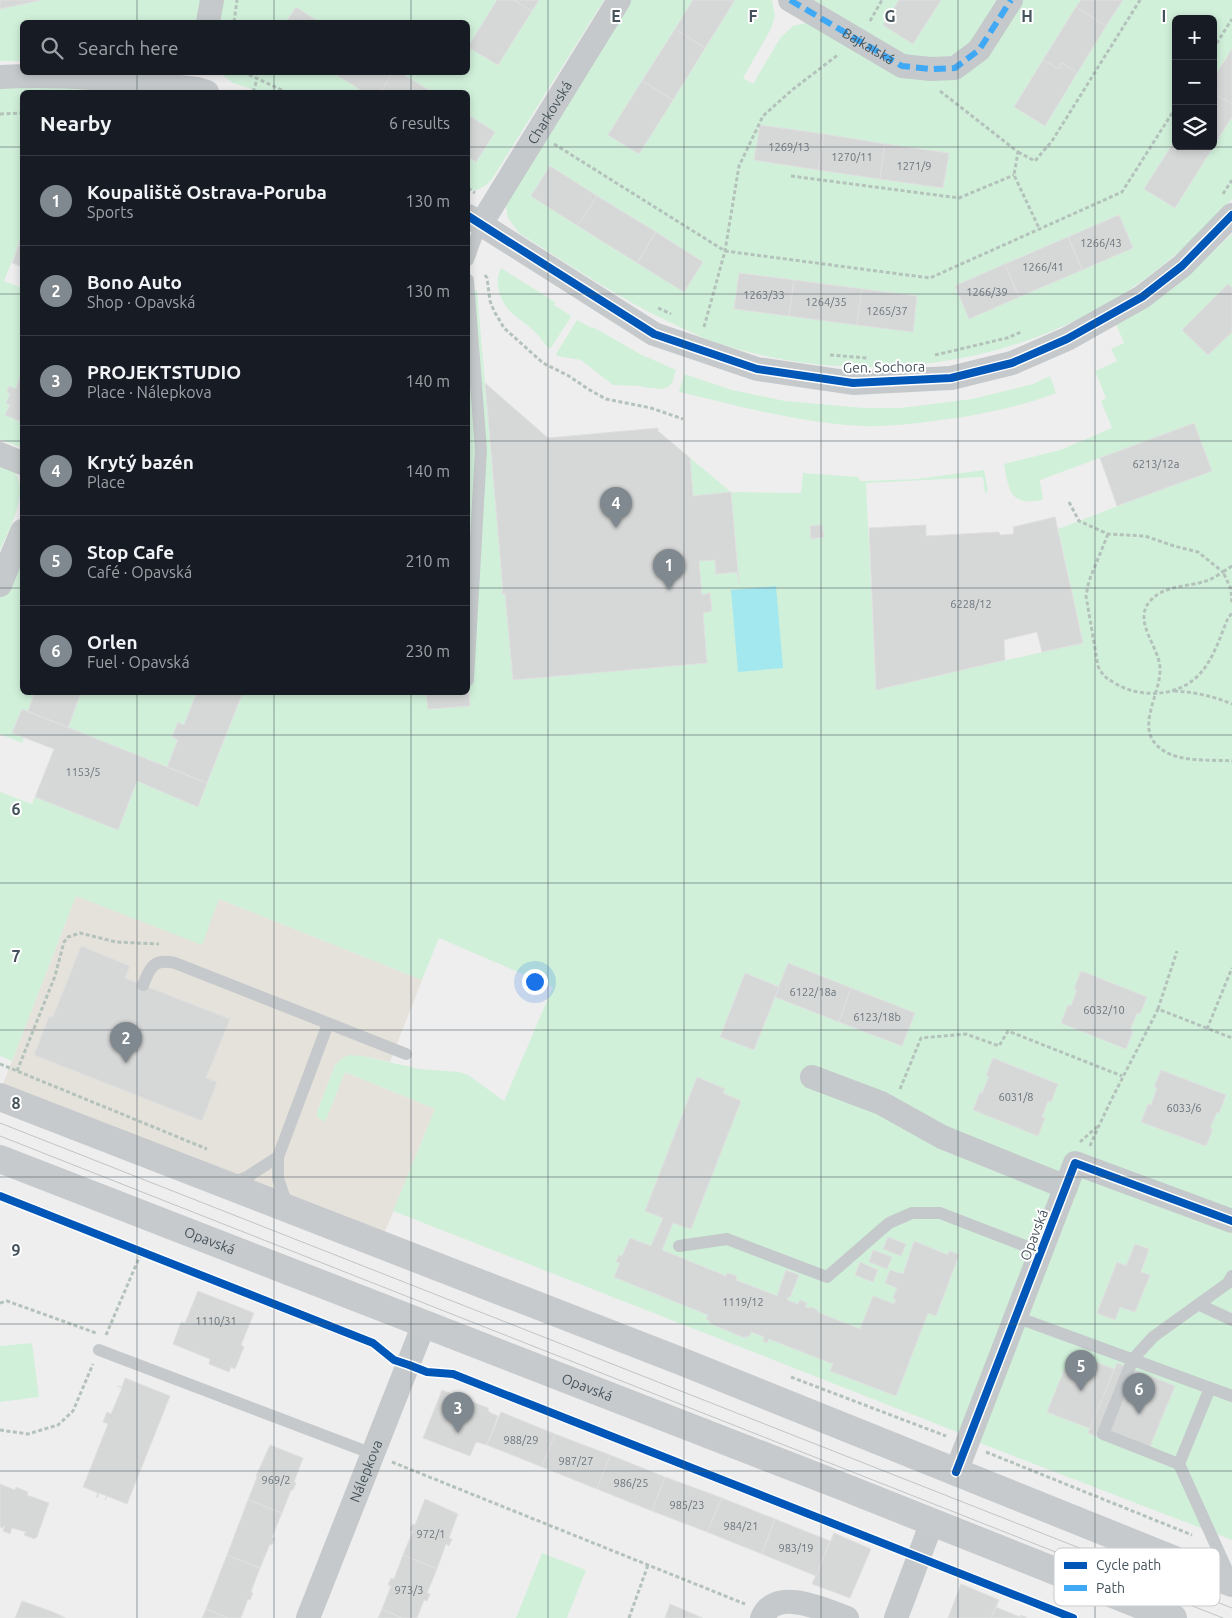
<!DOCTYPE html>
<meta charset="utf-8">
<style>
:root{--surface:#171b24;--page:#242831;--text:#f1f3f6;--muted:#9ea1a6;--line:#363941;--accent:#80898f}
body{margin:0;font-family:Ubuntu,sans-serif;background:var(--page);color:var(--text)}
.controls{position:absolute;right:15px;top:15px;display:grid;overflow:hidden;border-radius:8px;box-shadow:0 2px 8px #0003}
.controls button{width:45px;height:45px;display:grid;place-items:center;padding:0;border:0;border-bottom:1px solid var(--line);background:var(--surface);color:var(--text);font:25px sans-serif}
.you{position:absolute;left:534px;top:981px;width:18px;height:18px;margin:-12px;border:4px solid #fff;border-radius:50%;background:#1a73e8;box-shadow:0 0 0 8px #1a73e833}
.badge{display:grid;place-items:center;width:32px;height:32px;border-radius:50%;background:var(--accent);color:#fff;font-size:16px;font-weight:700}
.pin{position:absolute;translate:-50% -41px;filter:drop-shadow(0 1px 2px #0008)}
.pin::after{content:'';position:absolute;top:26px;width:18px;height:15px;background:inherit;clip-path:polygon(0 0,100% 0,50% 100%)}
.list{margin:0;padding:0;list-style:none}
h2{display:flex;justify-content:space-between;align-items:center;height:65px;margin:0;padding:0 20px;font-size:21px}
h2 small{font-size:16px;font-weight:400;color:var(--muted)}
.list li{display:grid;grid-template-columns:32px 1fr auto;gap:15px;align-items:center;box-sizing:border-box;height:90px;padding:0 20px;border-top:1px solid var(--line)}
.list b{display:block;font-size:19px;white-space:nowrap}
.list p{margin:0;font-size:16px;white-space:nowrap;color:var(--muted)}
.list em{font-size:16px;font-style:normal;color:var(--muted)}
.icon{flex:none;width:28px;height:28px;fill:none;stroke:currentColor;stroke-width:2;stroke-linecap:round;stroke-linejoin:round}
.map{position:relative;flex:none;width:1232px;height:1618px;overflow:hidden}
.search{position:absolute;background:var(--surface);box-shadow:0 2px 8px #0003;left:20px;top:20px;width:450px;height:55px;display:flex;align-items:center;gap:12px;box-sizing:border-box;padding:0 18px;border-radius:8px;color:var(--muted);font-size:19px}
.panel{position:absolute;background:var(--surface);box-shadow:0 2px 8px #0003;left:20px;top:90px;width:450px;height:605px;border-radius:8px}
.map>svg:first-child{display:block}
.commercial{fill:#e5e1db}
.green{fill:#d1f0da;fill-rule:evenodd}
.water{fill:#a3e7ef}
.building{fill:#d6d7d7;stroke:#e0e0e1}
.lines{fill:none;stroke-linecap:round;stroke-linejoin:round}
.path{stroke:#b4c2bc;stroke-width:3;stroke-dasharray:4 2.5;stroke-linecap:butt}
.service{stroke:#c5c9cb;stroke-width:12}
.minor{stroke:#c5c9cb;stroke-width:24}
.secondary{stroke:#c7cacd;stroke-width:28}
.tram{stroke:#c1c4c5;stroke-width:1}
.quiet{stroke:#3fa9f5;stroke-width:6;stroke-dasharray:12 6;stroke-linecap:butt}
.cycleway-casing{stroke:#fff;stroke-width:11}
.cycleway{stroke:#0057b8;stroke-width:8}
.grid{fill:none;stroke:#45535c;stroke-width:1;stroke-opacity:0.55}
.labels{text-anchor:middle;dominant-baseline:central;stroke-width:4;stroke-linejoin:round;paint-order:stroke}
.number-label{font-size:11px;fill:#6a757c}
.street-label{font-size:14px;fill:#45535c;stroke:#fff}
.key{fill:#fff;stroke:#c7cbce;stroke-width:1}
.key-label{font-size:14px;fill:#45535c}
.grid-label{font-size:16px;text-anchor:middle;font-weight:bold;fill:#45535c;stroke:#fff;stroke-width:4;stroke-linejoin:round;paint-order:stroke}
</style>
<div class="map">
<svg width="1232" height="1618" viewBox="0 0 1232 1618">
<rect width="100%" height="100%" fill="#efeeee"/>
<path class="commercial" d="M76,896l143,3 203,81 -32,82 -27,-6 -19,1 -9,8 -18,47v5l8,4 20,-49 90,37 -51,125 -381,-150z"/>
<g class="green">
<path d="M0,0h203l-3,22h-178v39h-22z"/>
<path d="M220,0h384l-112,179c-7,8 -14,12 -24,12v-99h-206l-29,-9 -13,-10 248,-1v-50h-251z"/>
<path d="M627,0h145l3,16 -4,13 -28,49 10,6 27,-46 13,-12 16,-4 122,58 90,-80h211v199c-16,21 -36,38 -57,56 -127,110 -303,139 -461,87 -10,-3 -20,-9 -30,-13 -58,-26 -111,-62 -165,-96l-11,-15 -3,-17zM1176,19h37v127h-37z"/>
<path d="M814,0h187l-36,50 -22,11 -37,-4z"/>
<path d="M0,84l169,8h-147v144l-18,45 18,7v160l-22,-9z"/>
<path d="M1232,234v1306l-260,-100 -15,-8 -564,-221 42,-102 -90,-37 -20,50 -8,-5v-5l18,-47 9,-8 6,-2 13,1 56,13 40,3 9,3 36,26 49,-114 -114,-49 -17,42 -203,-81 -17,46 -126,-49 -64,165 -12,-5v-264l32,12 3,-7 83,33 19,-49 61,25 45,-113 225,-1v-401l9,-1 8,93 63,55 110,-10v3l73,61 70,1 2,-20 56,4v4h7l51,-2 67,-9 4,21 -3,3 -2,-17 -117,6 10,206 207,-46 -25,-114 153,-59 -17,-47 -154,57 3,20c-33,6 -34,-8 -39,-36l56,-14 52,-22 -11,-27 5,-3 -11,-27 22,-10 -6,-12 13,-6 -8,-19 68,-45z"/>
<path d="M501,268l54,34 -1,3 16,10 1,2 -21,32c-5,-3 -8,-10 -13,-15 -17,-17 -33,-19 -39,-47 -1,-7 0,-13 3,-19z"/>
<path d="M577,320l15,8 1,-1 47,27 36,16 -4,13 -4,4 -6,2 -13,-1 -10,-2 -26,-1 -32,-25 -24,-4 -1,-2z"/>
<path d="M684,374l48,16 53,11 79,7h36l72,-9 61,-15 17,-8 6,17c-39,15 -80,23 -122,28 -24,3 -48,6 -72,5 -62,-3 -123,-20 -183,-34z"/>
<path d="M0,457c4,4 8,7 12,11 20,23 -3,59 -12,83z"/>
<path d="M22,537v155l13,1 -7,18 -6,-2 -9,23 11,5 -2,6 -22,-9v-139z"/>
<path d="M81,693h116l-13,32 -6,-2 -6,13 6,4 -11,27 -99,-39z"/>
<path d="M32,1343l7,54 -39,5v-56z"/>
<path d="M542,1553l44,17 -19,48h-51z"/>
</g>
<path class="water" d="M776,586l7,82 -45,4 -7,-82z"/>
<g class="building">
<path d="M0,0h41l-41,9z"/>
<path d="M497,0h17l18,11 -34,54 -30,-18z"/>
<path d="M514,0h25l-7,11z"/>
<path d="M693,0h42l-30,48 -30,-19z"/>
<path d="M899,0h42l-28,44 -30,-19z"/>
<path d="M1081,0h42l-17,26 -30,-19z"/>
<path d="M296,7l23,15h-33z"/>
<path d="M1076,7l30,19 -29,47 -15,-10 -3,6 -16,-9z"/>
<path d="M675,29l30,19 -32,52 -31,-19z"/>
<path d="M1232,49v55l-19,-11v-14z"/>
<path d="M1043,60l16,9 3,-6 15,10 -32,53 -31,-19z"/>
<path d="M332,72h61l-12,20h-17z"/>
<path d="M393,72h6l33,20h-51z"/>
<path d="M642,81l31,19 -34,54 -31,-19z"/>
<path d="M1213,93l19,11v13l-24,38 -13,-9h18z"/>
<path d="M468,115l27,17 -19,30 -8,-5z"/>
<path d="M760,125l64,9 -6,36 -64,-10z"/>
<path d="M824,134l61,10 -5,35 -62,-9z"/>
<path d="M1174,142l2,1v3h6l7,5 3,-5h3l13,9 -33,53 -31,-19z"/>
<path d="M885,144l64,9 -6,35 -63,-9z"/>
<path d="M550,166l47,30 -19,30 -47,-30z"/>
<path d="M597,196l59,36 -19,31 -59,-37z"/>
<path d="M1119,215l14,33 -51,22 -14,-33z"/>
<path d="M656,232l47,30 -19,30 -47,-29z"/>
<path d="M22,236v31l-10,-4z"/>
<path d="M1068,237l14,33 -63,27 -14,-33z"/>
<path d="M1005,264l14,33 -50,22 -14,-33z"/>
<path d="M739,273l55,7 -5,36 -55,-7z"/>
<path d="M794,280l68,9 -5,36 -68,-9z"/>
<path d="M1228,284l4,4v44l-24,23 -26,-25z"/>
<path d="M862,289l55,7 -4,36 -56,-7z"/>
<path d="M21,374l1,1v47l-17,-7 5,-10 -4,-2 4,-9 -3,-2 2,-6 7,3z"/>
<path d="M485,383l63,55 110,-10v3l32,27 3,38 38,-4 8,91 -2,-11 -20,2 -1,1 -1,-15 -16,1 3,34 8,-2 2,18 -9,2 4,50 -194,17 -8,-86h-3v-4h1z"/>
<path d="M1194,423l18,48 -95,35 -17,-48z"/>
<path d="M1055,517l28,126 -41,9 -5,-20 -33,8 1,20 -129,30 -7,-162 57,-3v11l73,-4 1,3 14,-1 -1,-7z"/>
<path d="M822,525l2,12 -13,2 -1,-13z"/>
<path d="M468,680l2,26 -42,3 -2,-17h42z"/>
<path d="M35,692h46l-13,36 -40,-17z"/>
<path d="M197,692h46l-36,91 -40,-16 11,-27 -6,-3 6,-15 6,3z"/>
<path d="M22,709l185,74 -9,24 -61,-26 -19,49 -83,-33 19,-48 -42,-16z"/>
<path d="M81,946l49,20 -5,12 105,41 -24,59 11,4 -15,39 -168,-66 15,-39 4,1z"/>
<path d="M788,963l63,25 -12,34 -64,-25z"/>
<path d="M1081,971l66,26 -7,17 -3,-1 -7,17 3,1 -7,18 -65,-26 7,-18 3,1 6,-16 -3,-1z"/>
<path d="M745,973l34,14 -25,63 -34,-13z"/>
<path d="M851,988l64,25 -13,33 -63,-24z"/>
<path d="M993,1058l65,26 -7,18 -3,-1 -6,16 3,1 -7,18 -65,-26 7,-18 2,1 7,-16 -3,-1z"/>
<path d="M1161,1070l65,25 -7,18 -2,-1 -7,16 3,1 -7,17 -65,-24 7,-18 3,1 6,-17 -3,-1z"/>
<path d="M697,1077l28,12 -2,4 18,8 -50,128 -18,-6 -11,27 64,26 1,-3 10,3 -1,4 41,16 9,-26 13,5 -9,22h-2l-1,3 11,4 2,-4 7,3 -2,4 4,1 1,-1 8,3 -1,2 43,17 13,-33 21,8 2,-4 -3,-2 4,-10 -12,-5 5,-13 13,4 11,-33 34,14 1,-4 10,4 -23,61 -8,-3 -32,83 -66,-25 3,-7 -64,-25 -2,4 -4,-2 1,-4 -13,-5 -2,5 -3,-1 -1,2 -36,-15 1,-2 -4,-2 2,-4 -94,-38 6,-14 -4,-1 3,-7 3,1 8,-18 21,8 12,-28 -18,-7z"/>
<path d="M888,1237l18,7 -5,12 -18,-7z"/>
<path d="M1135,1244l14,5 -8,23 9,3 -15,37 -15,-5 -5,13 -18,-7 20,-51 9,4z"/>
<path d="M873,1250l19,7 -5,12 -18,-7z"/>
<path d="M860,1262l18,8 -5,12 -18,-7z"/>
<path d="M198,1291l56,22 -13,32 3,2 -9,22 -4,-2 -2,5 -20,-8 1,-5 -37,-15 8,-22 4,1z"/>
<path d="M1071,1353l43,16 -23,60 -44,-17z"/>
<path d="M1117,1363l58,23 -29,70 -58,-23z"/>
<path d="M125,1378l45,18 -43,108 -20,-8 -2,4 2,-4 -8,-3 -1,4h-2l2,-4 -15,-6 25,-63 -5,-2 4,-10 4,2 11,-26 -5,-2 5,1z"/>
<path d="M442,1390l46,18 1,4 9,4 -11,29 -11,-3 -6,14 -47,-18z"/>
<path d="M501,1412l54,22 -13,33 -55,-22z"/>
<path d="M555,1434l55,21 -13,34 -55,-22z"/>
<path d="M270,1445l33,13 -9,24 2,1 -3,7h-2l-9,23 -34,-13 9,-23 -1,-1z"/>
<path d="M610,1455l55,22 -13,34 -55,-22z"/>
<path d="M665,1477l57,21 -15,34 -55,-21z"/>
<path d="M0,1484l15,6 1,-3 12,5 -1,3 22,8 -12,34 -3,2 -10,-4 2,-3 -14,-4 -2,6 -7,-3 2,-6 -3,3 -2,-1z"/>
<path d="M722,1498l53,21 -13,35 -55,-22z"/>
<path d="M425,1499l33,15 -9,24 3,1 -3,7 -3,-2 -9,25 -34,-14 10,-24 -3,-1 2,-6 3,1z"/>
<path d="M248,1500l34,13 -10,24 3,1 -3,7 -2,-1 -10,24 -33,-13z"/>
<path d="M775,1519l55,22 -14,35 -54,-22z"/>
<path d="M834,1533l37,16 -21,49 -38,-14z"/>
<path d="M227,1555l33,13 -9,24 2,1 -3,7 -2,-1 -7,19h-13l-22,-9z"/>
<path d="M403,1555l34,14 -10,24 3,1 -3,7 -3,-1 -7,18h-15l-20,-9 9,-23 -3,-1 3,-7 3,1z"/>
<path d="M961,1584l38,16 -8,18h-43z"/>
<path d="M22,1601l31,11 13,6h-51z"/>
<path d="M670,1604l33,14h-38z"/>
<path d="M996,1607l24,10 1,-2 5,2v1h-35z"/>
<path d="M206,1609l22,9h-26z"/>
<path d="M382,1609l20,9h-24z"/>
</g>
<g class="lines">
<g class="path">
<path d="M870,21l12,-21"/>
<path d="M234,22l3,-22"/>
<path d="M1213,49l19,-30"/>
<path d="M243,72l43,20"/>
<path d="M940,91l78,61 -4,23 25,53"/>
<path d="M253,92l4,-12"/>
<path d="M0,114l22,-1"/>
<path d="M554,144l171,107 205,27 192,-86 54,-85"/>
<path d="M1018,152l17,9 17,-20 88,-141"/>
<path d="M791,176l168,22 55,-23"/>
<path d="M468,188l7,5"/>
<path d="M1223,194l9,-14"/>
<path d="M485,275l2,3 3,23 4,10 10,17 39,35 26,13 19,13 18,10 45,9 32,11"/>
<path d="M658,308l13,6"/>
<path d="M704,327l21,-76 14,-85 24,-50 29,-26 47,-36"/>
<path d="M830,355l37,3"/>
<path d="M935,355l72,-17 14,-6"/>
<path d="M1069,502l10,19 29,13 37,2 29,10 24,6 25,20c-5,3 -11,7 -17,9 -18,6 -42,4 -56,20 -18,21 10,46 10,68 1,22 -21,53 -6,73 17,22 52,17 78,19"/>
<path d="M1108,534l-19,47 -3,15 12,70c4,10 10,13 18,18 23,13 55,13 76,-3 20,-15 27,-42 36,-63l4,-5"/>
<path d="M1232,566l-9,6 8,17 1,15"/>
<path d="M1174,691c20,1 39,5 58,13"/>
<path d="M1158,1009l19,-58"/>
<path d="M1207,1029l25,-61"/>
<path d="M0,1064l207,85"/>
<path d="M17,1071l38,-95 9,-34 4,-5 12,-4 36,9 43,2"/>
<path d="M900,1089l21,-51 45,-4 33,12 9,-15 114,45"/>
<path d="M1080,1142l18,-16"/>
<path d="M1090,1146c20,-47 45,-91 68,-137l74,29"/>
<path d="M0,1303l7,-2 89,32"/>
<path d="M106,1335l36,-84"/>
<path d="M791,1377l155,59"/>
<path d="M0,1430l28,4 30,-9 15,-14 20,-47"/>
<path d="M986,1452l206,83"/>
<path d="M392,1462l353,142"/>
<path d="M629,1618l19,-53"/>
</g>
<g class="service">
<path d="M468,260l13,-36"/>
<path d="M468,280l13,170 -13,230"/>
<path d="M143,985c7,-18 11,-27 32,-22l231,91"/>
<path d="M230,1184l17,-7 31,-20"/>
<path d="M287,1206l-9,-28v-21l50,-133"/>
<path d="M679,1246l48,-7 100,38 62,-54 23,-10h28l101,39"/>
<path d="M1200,1305l32,15"/>
<path d="M1016,1317l194,71 -31,76 53,117"/>
<path d="M99,1350l274,104"/>
<path d="M1210,1388l22,8"/>
<path d="M1179,1464l-76,-30 30,-75 20,-22 75,-54 4,-7"/>
</g>
<g class="minor">
<path d="M790,0l112,66 29,3 24,-1 24,-18 32,-50"/>
<path d="M208,22l4,-22"/>
<path d="M0,77c66,-4 131,4 197,12l10,3"/>
<path d="M468,216l186,118 103,35 96,14 98,-5 61,-15 55,-24 75,-42 40,-31 50,-51"/>
<path id="s1" d="M481,224l138,-224"/>
<path d="M0,454l22,9"/>
<path d="M0,585l22,-54"/>
<path d="M812,1077l69,26 61,34 124,50"/>
<path d="M956,1472l119,-309 157,58"/>
<path id="s2" d="M308,1618l116,-294"/>
<path d="M762,1618c13,-32 63,-8 85,0"/>
<path d="M896,1618l36,-96"/>
</g>
<g class="secondary">
<path d="M0,1097l683,265 549,221"/>
<path id="s3" d="M0,1159l844,328 329,131"/>
</g>
<g class="tram">
<path d="M0,1123l1232,485"/>
<path d="M0,1136l1223,482"/>
</g>
<path class="quiet" id="s4" d="M790,0l112,66 29,3 24,-1 24,-18 32,-50"/>
<defs>
<g id="cycleway">
<path d="M468,216l186,118 103,35 96,14 98,-5 61,-15 55,-24 75,-42 40,-31 50,-51"/>
<path d="M0,1196l373,147 21,17 15,5 18,7 26,2 620,244"/>
<path d="M956,1472l119,-309 157,58"/>
</g>
</defs>
<use href="#cycleway" class="cycleway-casing"/>
<use href="#cycleway" class="cycleway"/>
</g>
<path class="grid" d="M137,0v22M274,0v22M411,0v22M548,0v1618M684,0v1618M821,0v1618M958,0v1618M1095,0v1618M137,72v20M274,72v20M411,72v20M0,147h22M468,147h764M0,294h22M468,294h764M0,441h22M468,441h764M0,588h22M468,588h764M137,692v926M274,692v926M411,692v926M0,735h1232M0,883h1232M0,1030h1232M0,1177h1232M0,1324h1232M0,1471h1232"/>
<g class="labels">
<g class="number-label">
<text x="789" y="147">1269/13</text>
<text x="852" y="157">1270/11</text>
<text x="914" y="166">1271/9</text>
<text x="1101" y="243">1266/43</text>
<text x="1043" y="267">1266/41</text>
<text x="987" y="292">1266/39</text>
<text x="764" y="295">1263/33</text>
<text x="826" y="302">1264/35</text>
<text x="887" y="311">1265/37</text>
<text x="1156" y="464">6213/12a</text>
<text x="971" y="604">6228/12</text>
<text x="83" y="772">1153/5</text>
<text x="813" y="992">6122/18a</text>
<text x="1104" y="1010">6032/10</text>
<text x="877" y="1017">6123/18b</text>
<text x="1016" y="1097">6031/8</text>
<text x="1184" y="1108">6033/6</text>
<text x="743" y="1302">1119/12</text>
<text x="216" y="1321">1110/31</text>
<text x="521" y="1440">988/29</text>
<text x="576" y="1461">987/27</text>
<text x="276" y="1480">969/2</text>
<text x="631" y="1483">986/25</text>
<text x="687" y="1505">985/23</text>
<text x="741" y="1526">984/21</text>
<text x="431" y="1534">972/1</text>
<text x="796" y="1548">983/19</text>
<text x="409" y="1590">973/3</text>
</g>
<g class="street-label">
<text stroke="none"><textPath href="#s4" startOffset="91">Bajkalská</textPath></text>
<text stroke="none"><textPath href="#s1" startOffset="131">Charkovská</textPath></text>
<text transform="translate(884 367) rotate(-1)">Gen. Sochora</text>
<text transform="translate(1034 1235) rotate(-69)">Opavská</text>
<text stroke="none"><textPath href="#s3" startOffset="225">Opavská</textPath></text>
<text stroke="none"><textPath href="#s3" startOffset="630">Opavská</textPath></text>
<text stroke="none"><textPath href="#s2" startOffset="158">Nálepkova</textPath></text>
</g>
</g>
<rect x="1054" y="1548" width="166" height="58" rx="8" class="key"/>
<rect x="1064" y="1562" width="23" height="7" fill="#0057b8"/>
<rect x="1064" y="1585" width="23" height="6" fill="#3fa9f5"/>
<g class="key-label">
<text x="1096" y="1570">Cycle path</text>
<text x="1096" y="1593">Path</text>
</g>
<g class="grid-label">
<text x="616" y="22">E</text>
<text x="753" y="22">F</text>
<text x="890" y="22">G</text>
<text x="1027" y="22">H</text>
<text x="1164" y="22">I</text>
<text x="16" y="815">6</text>
<text x="16" y="962">7</text>
<text x="16" y="1109">8</text>
<text x="16" y="1256">9</text>
</g>
</svg>
<div class="controls">
<button>+</button>
<button>−</button>
<button><svg class="icon" aria-label="layers" viewBox="0 0 24 24"><path d="M12 4l9 5-9 5-9-5zM3 14l9 5 9-5"/></svg></button>
</div>
<div class="you"></div>
<div class="pin badge" style="left:669px;top:590px">1</div>
<div class="pin badge" style="left:126px;top:1063px">2</div>
<div class="pin badge" style="left:458px;top:1433px">3</div>
<div class="pin badge" style="left:616px;top:528px">4</div>
<div class="pin badge" style="left:1081px;top:1391px">5</div>
<div class="pin badge" style="left:1139px;top:1414px">6</div>
<div class="search"><svg class="icon" aria-label="search" viewBox="0 0 24 24"><circle cx="10" cy="10" r="6"/><path d="M15 15l6 6"/></svg>Search here</div>
<section class="panel">
<h2>Nearby<small>6 results</small></h2>
<ul class="list">
<li><span class="badge">1</span><div><b>Koupaliště Ostrava-Poruba</b><p>Sports</p></div><em>130 m</em></li>
<li><span class="badge">2</span><div><b>Bono Auto</b><p>Shop · Opavská</p></div><em>130 m</em></li>
<li><span class="badge">3</span><div><b>PROJEKTSTUDIO</b><p>Place · Nálepkova</p></div><em>140 m</em></li>
<li><span class="badge">4</span><div><b>Krytý bazén</b><p>Place</p></div><em>140 m</em></li>
<li><span class="badge">5</span><div><b>Stop Cafe</b><p>Café · Opavská</p></div><em>210 m</em></li>
<li><span class="badge">6</span><div><b>Orlen</b><p>Fuel · Opavská</p></div><em>230 m</em></li>
</ul>
</section>
</div>
